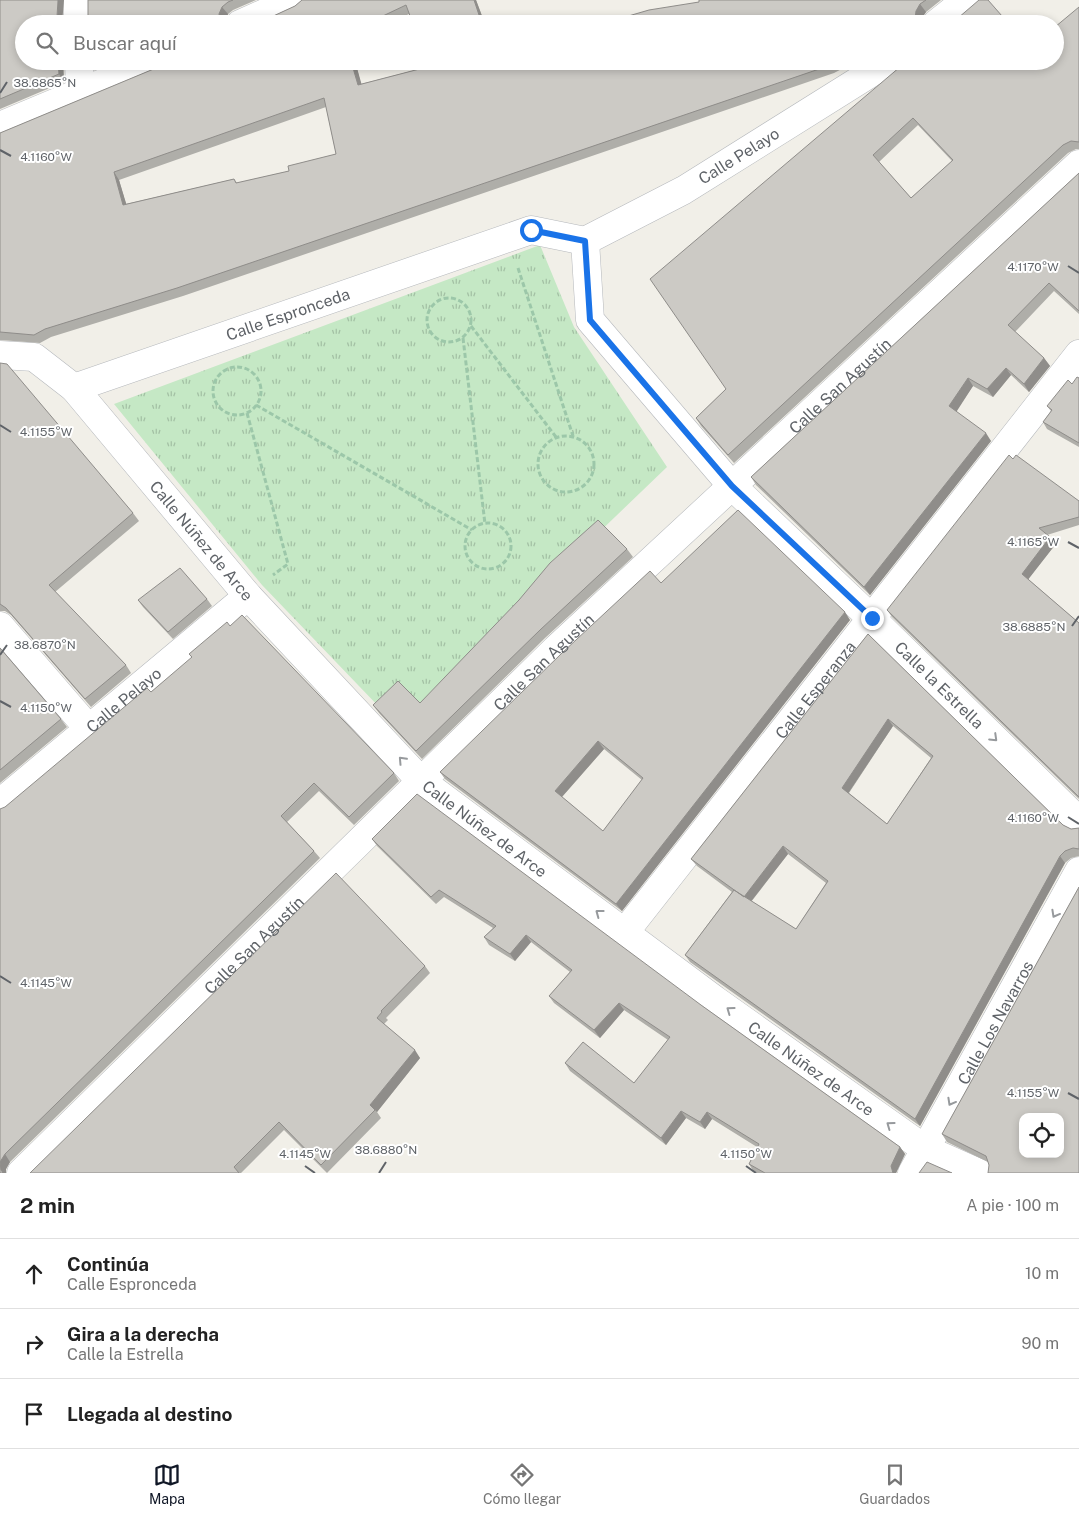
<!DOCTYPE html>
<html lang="es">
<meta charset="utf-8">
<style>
:root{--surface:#fff;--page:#f6f6f6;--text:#222;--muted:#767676;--line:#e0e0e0;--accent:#111827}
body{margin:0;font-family:"Public Sans",sans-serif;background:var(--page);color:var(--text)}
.controls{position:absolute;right:15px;bottom:15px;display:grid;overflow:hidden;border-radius:10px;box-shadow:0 2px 8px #0003}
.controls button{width:45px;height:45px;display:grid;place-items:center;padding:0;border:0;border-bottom:1px solid var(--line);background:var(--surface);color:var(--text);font:25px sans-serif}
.stop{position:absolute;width:15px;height:15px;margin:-11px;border:4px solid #1a73e8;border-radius:50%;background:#fff}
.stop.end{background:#1a73e8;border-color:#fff;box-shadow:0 1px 5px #0008}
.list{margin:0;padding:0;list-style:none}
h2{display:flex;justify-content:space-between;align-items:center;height:65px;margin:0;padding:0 20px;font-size:21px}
h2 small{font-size:16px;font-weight:400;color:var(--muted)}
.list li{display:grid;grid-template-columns:32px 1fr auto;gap:15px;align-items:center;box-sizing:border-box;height:70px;padding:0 20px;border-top:1px solid var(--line)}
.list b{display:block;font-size:19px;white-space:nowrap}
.list p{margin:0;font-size:16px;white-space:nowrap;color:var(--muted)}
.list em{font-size:16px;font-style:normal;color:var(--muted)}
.icon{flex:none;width:28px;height:28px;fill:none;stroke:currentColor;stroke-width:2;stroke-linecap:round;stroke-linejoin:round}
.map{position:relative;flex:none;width:1079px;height:1173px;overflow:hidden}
.search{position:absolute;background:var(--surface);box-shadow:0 2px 8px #0003;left:15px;right:15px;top:15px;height:55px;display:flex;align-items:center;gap:12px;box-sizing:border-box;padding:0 18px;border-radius:28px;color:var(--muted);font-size:19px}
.sheet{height:275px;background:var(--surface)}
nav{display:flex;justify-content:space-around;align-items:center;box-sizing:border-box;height:70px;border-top:1px solid var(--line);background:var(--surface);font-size:14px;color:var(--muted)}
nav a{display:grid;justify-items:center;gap:2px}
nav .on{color:var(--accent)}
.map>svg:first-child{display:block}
.park{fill:url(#park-tufts)}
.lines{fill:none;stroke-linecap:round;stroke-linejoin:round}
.minor-casing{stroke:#b5b8bc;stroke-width:29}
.path{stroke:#9cc7a9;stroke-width:3;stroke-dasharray:5 2.5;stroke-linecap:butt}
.minor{stroke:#fff;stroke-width:28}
.wall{fill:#afaea9;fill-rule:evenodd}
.shaded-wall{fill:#8f8d8a}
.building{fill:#cccac5;stroke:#8f8d8a;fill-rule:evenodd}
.oneway{stroke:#979a9d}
.route{stroke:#1a73e8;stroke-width:6}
.ticks{fill:none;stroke:#5f6368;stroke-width:2}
.labels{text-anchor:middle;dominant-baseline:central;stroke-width:4;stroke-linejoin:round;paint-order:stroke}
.street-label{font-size:16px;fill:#5f6368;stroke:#fff}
.ticks-label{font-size:12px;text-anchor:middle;fill:#5f6368;stroke:#fff;stroke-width:4;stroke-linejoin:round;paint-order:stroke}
</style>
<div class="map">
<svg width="1079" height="1173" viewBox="0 0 1079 1173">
<defs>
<pattern id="park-tufts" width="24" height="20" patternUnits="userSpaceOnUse" patternTransform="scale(1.25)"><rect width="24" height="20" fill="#c5e8c5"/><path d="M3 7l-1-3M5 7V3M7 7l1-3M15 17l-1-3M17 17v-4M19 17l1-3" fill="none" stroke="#a3c0a4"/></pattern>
</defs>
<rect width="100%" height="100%" fill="#f1efe8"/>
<path class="park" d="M540,245l34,82 93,140 -77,74 -164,170 -44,-1 -120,-125 -148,-181z"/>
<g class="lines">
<defs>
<g id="minor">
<path d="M78,0v24"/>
<path d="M240,24l54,-24"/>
<path d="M936,24l30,-24"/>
<path d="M79,61l1,33"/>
<path d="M0,126l155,-65"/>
<path id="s1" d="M585,241l5,79 142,166 139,132 208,203"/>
<path id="s2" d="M585,241l99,-51 206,-129"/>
<path id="s3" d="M0,355l34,2 40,31 457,-158 54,11"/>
<path id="s4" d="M74,388l174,208 173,185 294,219 210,149 54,24"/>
<path d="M0,626l89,103"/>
<path id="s5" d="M0,803l248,-207"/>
<path id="s6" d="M625,932l454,-578"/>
<path id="s7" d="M21,1173l535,-524 523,-485"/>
<path id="s8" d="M912,1173l167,-302"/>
</g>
</defs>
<use href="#minor" class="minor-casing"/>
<g class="path">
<path d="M518,268l55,168"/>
<circle cx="449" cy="320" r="22"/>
<path d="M471,326l85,111"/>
<path d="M463,338l22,186"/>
<circle cx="237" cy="391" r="24"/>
<path d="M256,405l216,125"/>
<path d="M247,413l41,151 -15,11"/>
<circle cx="566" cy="464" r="28"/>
<circle cx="488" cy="546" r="23"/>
</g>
<use href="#minor" class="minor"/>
</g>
<g class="wall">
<path d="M0,0l24,61h39l1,21 -64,27z"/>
<path d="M88,0h168l-23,10 -5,4 -3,8v2h-139l2,-7z"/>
<path d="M302,0h174l9,24 -76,-10 -21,10h-132l39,-18z"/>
<path d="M699,0h242l-15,12 -5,7v5h-320l98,-22z"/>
<path d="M1079,7v142h-3l-8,4 -334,310 -33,-37 -5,-8 30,-29 181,-328h148zM918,125l34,36 -41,37 -32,-36z"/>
<path d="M89,61h25l-19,8z"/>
<path d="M163,61h192l6,23 70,-18 -2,-5h428l-23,12 -651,223 -132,41 -11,6 -40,-3v-207l156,-65zM326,107l10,47 -47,17 -52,12 -3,-4 -108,25 -7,-24z"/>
<path d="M1079,173v141l-25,-23 -39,41 29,26 6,8 -21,26 -18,-17 -18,22 -20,-11 -17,25 35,30 -121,154 -114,-110 -5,-8z"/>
<path d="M0,363l133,150 6,8 -84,71 71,73 5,8 -40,34 -80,-92 -6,-4h-5z"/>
<path d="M1079,378v69l-32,-18 -4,-7 8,-11 -4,-5z"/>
<path d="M1013,459l66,42v24l-32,10 3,2 5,8 -27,34 51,44v176l-187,-182 -5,-7z"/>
<path d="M627,549l6,8 -88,81 -123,121 -43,-46 -6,-8 47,-2z"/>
<path d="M661,583l189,37 -228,291 -177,-132 -5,-7zM604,749l38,31 -39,51 -41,-34z"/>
<path d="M207,599l5,7 -39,33 -30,-32 -5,-7z"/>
<path d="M230,626l164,147 5,8 -45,44 -35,-34 -32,31 27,29 6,7 -310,304 -4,7v4h-6l5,-366 146,-115 41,-34 -3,-4z"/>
<path d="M868,634l195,191 8,4 8,-1v28l-8,2 -6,5 -145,263 -230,-164 -5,-7 47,-63 -35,-26 -6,-7zM893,726l38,32 -44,66 -38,-31zM788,854l38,29 -30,46 -45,-27z"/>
<path d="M0,648l61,71 6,8 -67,56z"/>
<path d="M372,839l329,166 199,142 5,7 -9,19h-140l-2,-1 -5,-8 8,-17 -45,-28 -7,10 -19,-11 -20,27 -96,-74 -5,-8 69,20 34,-43 -44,-30 -24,28 -46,-35 -5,-7 21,-24 -39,-30 -16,19 -26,-16 -5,-8 9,-9 -49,-31 -8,7 -59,-58z"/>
<path d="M1079,887l-90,278 -1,-3 -41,-20 -5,-8z"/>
<path d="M425,966l5,7 -44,45 2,2 -4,4 36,34 -43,54 4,6 -54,55 -43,-43 -43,43h-211z"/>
</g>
<g class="shaded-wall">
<path d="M58,0h6l-2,24h-3l-2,-7z"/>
<path d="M474,0h2l9,24h-3z"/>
<path d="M920,4l6,8 -5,7v5h-3l-3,-5 1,-8z"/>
<path d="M222,7l6,7 -3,8v2h-4l-2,-10z"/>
<path d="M58,61h5l1,21 -5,-8z"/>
<path d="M351,61h4l9,32 -6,-8z"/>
<path d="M114,172l5,8 10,33 -6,-8z"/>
<path d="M1044,358l6,8 -21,26 -5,-8z"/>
<path d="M1006,368l5,7 -18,22 -6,-8z"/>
<path d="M968,378l5,8 -18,28 -6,-8z"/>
<path d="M986,433l5,8 -121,154 -6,-8z"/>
<path d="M1050,537l5,8 -28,36 -5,-7z"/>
<path d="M845,612l5,8 -228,291 -6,-7z"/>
<path d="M888,719l5,7 -46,69 -5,-7z"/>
<path d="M598,741l6,8 -44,50 -5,-8z"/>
<path d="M783,846l5,8 -39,50 -5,-7z"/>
<path d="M1060,856l5,7 -145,263 -5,-7z"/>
<path d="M526,935l5,7 -16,19 -5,-7z"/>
<path d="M619,1003l5,7 -24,28 -6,-8z"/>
<path d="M415,1050l5,8 -43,54 -7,-7z"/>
<path d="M681,1111l5,7 -20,27 -5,-7z"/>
<path d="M707,1112l5,7 -7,10 -5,-7z"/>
<path d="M900,1147l5,7 -9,19h-3l-2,-7z"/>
<path d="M5,1154l5,8 -4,7v4h-3l-2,-3 -1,-8z"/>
</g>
<g class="building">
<path d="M0,0h58l-1,17 2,7h-35v37h34l1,13 -59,25z"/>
<path d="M88,0h145l-5,2 -6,5 -3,7 2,10h-135l2,-7z"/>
<path d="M302,0h172l8,24h-69l-7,-19 -40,19h-110l39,-18z"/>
<path d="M699,0h227l-6,4 -4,7 -1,8 -8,5h-306l48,-14 50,-8z"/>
<path d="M979,0h9l21,24h-58z"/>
<path d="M1079,7v135l-8,-1 -8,4 -335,310 -32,-37 30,-29 -76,-110 257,-218h148v-34zM913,118l40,42 -42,38 -38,-43z"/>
<path d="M163,61h188l7,24 73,-19 -2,-5h408l-9,5 -651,222 -132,41 -11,6 -34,-3v-199l156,-65zM324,98l12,56 -48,12 1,5 -53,12 -2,-4 -111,26 -9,-33z"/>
<path d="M1079,173v138l-30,-28 -41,42 36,33 -20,26 -18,-16 -19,21 -19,-11 -19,28 37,27 -122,154 -113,-110z"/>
<path d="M0,363l7,1 126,149 -84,72 77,80 -41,34 -79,-91 -6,-4z"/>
<path d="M1077,377l2,1v65l-36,-21 9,-12 -5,-4 21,-26 4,4z"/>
<path d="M1009,455l4,4 3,-4 63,46v16l-40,11 11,9 -28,37 57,49v174l-192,-187z"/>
<path d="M738,510l107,102 -229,292 -176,-132 122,-119 88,-82 11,12zM598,741l45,37 -40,53 -48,-40z"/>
<path d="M598,520l29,29 -87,81 -124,121 -43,-46 25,-24 22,22 99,-103 31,-37z"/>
<path d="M180,568l27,31 -39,33 -30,-32z"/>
<path d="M242,615l152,158 -45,44 -35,-34 -33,33 33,35 -309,303 -5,8 1,8 2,3h-3v-364l5,-2 142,-119 4,4 41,-35 -3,-3 38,-32 3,4z"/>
<path d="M868,634l195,191 8,4 8,-1v21l-6,-1 -8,3 -5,5 -145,263 -230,-164 49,-65 62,39 32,-48 -45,-35 -39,51 -53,-38zM888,719l45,37 -46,68 -45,-36z"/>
<path d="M0,648l61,71 -61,51z"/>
<path d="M417,794l284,211 199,142 -9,19 2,7h-128l-16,-9 10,-20 -52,-32 -7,10 -19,-11 -20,27 -96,-75 18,-21 51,41 36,-46 -51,-34 -25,27 -45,-34 23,-26 -46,-35 -16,19 -26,-17 12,-11 -57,-36 -8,7 -59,-58z"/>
<path d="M336,873l89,93 -44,45 1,1 -5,6 38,32 -45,55 5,5 -54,55 -42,-43 -45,45 5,6h-209z"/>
<path d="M1079,887v286h-91l1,-8 -3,-9 -44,-22zM1023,1117h37v37h-37z"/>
<path d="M927,1162l25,11h-33z"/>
</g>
<defs><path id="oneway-chevron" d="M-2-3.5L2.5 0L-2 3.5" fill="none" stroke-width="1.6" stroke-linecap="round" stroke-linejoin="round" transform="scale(1.25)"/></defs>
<g class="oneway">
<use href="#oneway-chevron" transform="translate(994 738) rotate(44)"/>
<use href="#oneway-chevron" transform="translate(402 760) rotate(-133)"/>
<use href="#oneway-chevron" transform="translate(599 913) rotate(-143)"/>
<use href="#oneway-chevron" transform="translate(1055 914) rotate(119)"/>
<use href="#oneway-chevron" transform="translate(730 1010) rotate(-144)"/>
<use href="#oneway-chevron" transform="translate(951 1102) rotate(119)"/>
<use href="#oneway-chevron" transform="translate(890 1125) rotate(-144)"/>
</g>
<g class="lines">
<path class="route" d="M531,230l54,11 5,79 142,166 140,132"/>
</g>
<path class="ticks" d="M0,93l7,-11M0,150l11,6M1068,266l11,7M0,425l11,7M1068,542l11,6M1072,626l7,-10M0,655l7,-10M0,701l11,6M1068,817l11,7M0,976l11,7M1068,1093l11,6M305,1166l10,7M746,1166l10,7M379,1173l7,-11"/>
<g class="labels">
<g class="street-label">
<text stroke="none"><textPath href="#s2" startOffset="176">Calle Pelayo</textPath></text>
<text stroke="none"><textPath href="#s3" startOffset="311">Calle Espronceda</textPath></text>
<text stroke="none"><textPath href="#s7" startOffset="1136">Calle San Agustín</textPath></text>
<text stroke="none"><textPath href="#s4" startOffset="199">Calle Núñez de Arce</textPath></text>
<text stroke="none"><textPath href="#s7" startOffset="731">Calle San Agustín</textPath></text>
<text stroke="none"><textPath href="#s1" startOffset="585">Calle la Estrella</textPath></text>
<text stroke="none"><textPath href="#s6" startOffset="308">Calle Esperanza</textPath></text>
<text stroke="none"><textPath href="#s5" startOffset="161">Calle Pelayo</textPath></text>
<text stroke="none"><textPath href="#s4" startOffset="604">Calle Núñez de Arce</textPath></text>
<text stroke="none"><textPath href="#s7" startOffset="326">Calle San Agustín</textPath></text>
<text stroke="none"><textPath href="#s8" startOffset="172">Calle Los Navarros</textPath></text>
<text stroke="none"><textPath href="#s4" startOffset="1009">Calle Núñez de Arce</textPath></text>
</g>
</g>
<g class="ticks-label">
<text x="45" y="87">38.6865°N</text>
<text x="46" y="161">4.1160°W</text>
<text x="1033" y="271">4.1170°W</text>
<text x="46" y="436">4.1155°W</text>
<text x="1033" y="546">4.1165°W</text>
<text x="1034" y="631">38.6885°N</text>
<text x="45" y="649">38.6870°N</text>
<text x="46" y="712">4.1150°W</text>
<text x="1033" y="822">4.1160°W</text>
<text x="46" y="987">4.1145°W</text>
<text x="1033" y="1097">4.1155°W</text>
<text x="386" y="1154">38.6880°N</text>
<text x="305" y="1158">4.1145°W</text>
<text x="746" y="1158">4.1150°W</text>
</g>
</svg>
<div class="controls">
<button><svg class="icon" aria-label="locate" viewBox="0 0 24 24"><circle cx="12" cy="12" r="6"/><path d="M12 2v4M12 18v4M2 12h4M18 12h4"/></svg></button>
</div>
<div class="stop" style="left:531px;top:230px"></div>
<div class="stop end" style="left:872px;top:618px"></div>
<div class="search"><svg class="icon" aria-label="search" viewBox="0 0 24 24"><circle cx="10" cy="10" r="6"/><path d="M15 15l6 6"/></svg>Buscar aquí</div>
</div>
<section class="sheet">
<h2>2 min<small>A pie · 100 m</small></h2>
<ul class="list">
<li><svg class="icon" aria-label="ahead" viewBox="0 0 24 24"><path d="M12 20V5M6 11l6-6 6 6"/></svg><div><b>Continúa</b><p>Calle Espronceda</p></div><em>10 m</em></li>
<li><svg class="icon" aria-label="right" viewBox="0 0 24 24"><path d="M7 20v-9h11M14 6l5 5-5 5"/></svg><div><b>Gira a la derecha</b><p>Calle la Estrella</p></div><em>90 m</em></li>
<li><svg class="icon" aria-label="arrive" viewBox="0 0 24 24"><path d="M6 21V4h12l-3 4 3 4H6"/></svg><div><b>Llegada al destino</b></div></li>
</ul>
</section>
<nav>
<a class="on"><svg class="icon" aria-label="map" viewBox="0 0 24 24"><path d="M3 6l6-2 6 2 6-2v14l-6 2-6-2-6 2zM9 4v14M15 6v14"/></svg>Mapa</a>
<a><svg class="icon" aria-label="directions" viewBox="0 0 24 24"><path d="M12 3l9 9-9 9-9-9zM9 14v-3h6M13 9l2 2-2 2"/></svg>Cómo llegar</a>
<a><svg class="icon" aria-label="saved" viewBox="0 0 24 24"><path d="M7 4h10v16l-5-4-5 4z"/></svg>Guardados</a>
</nav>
